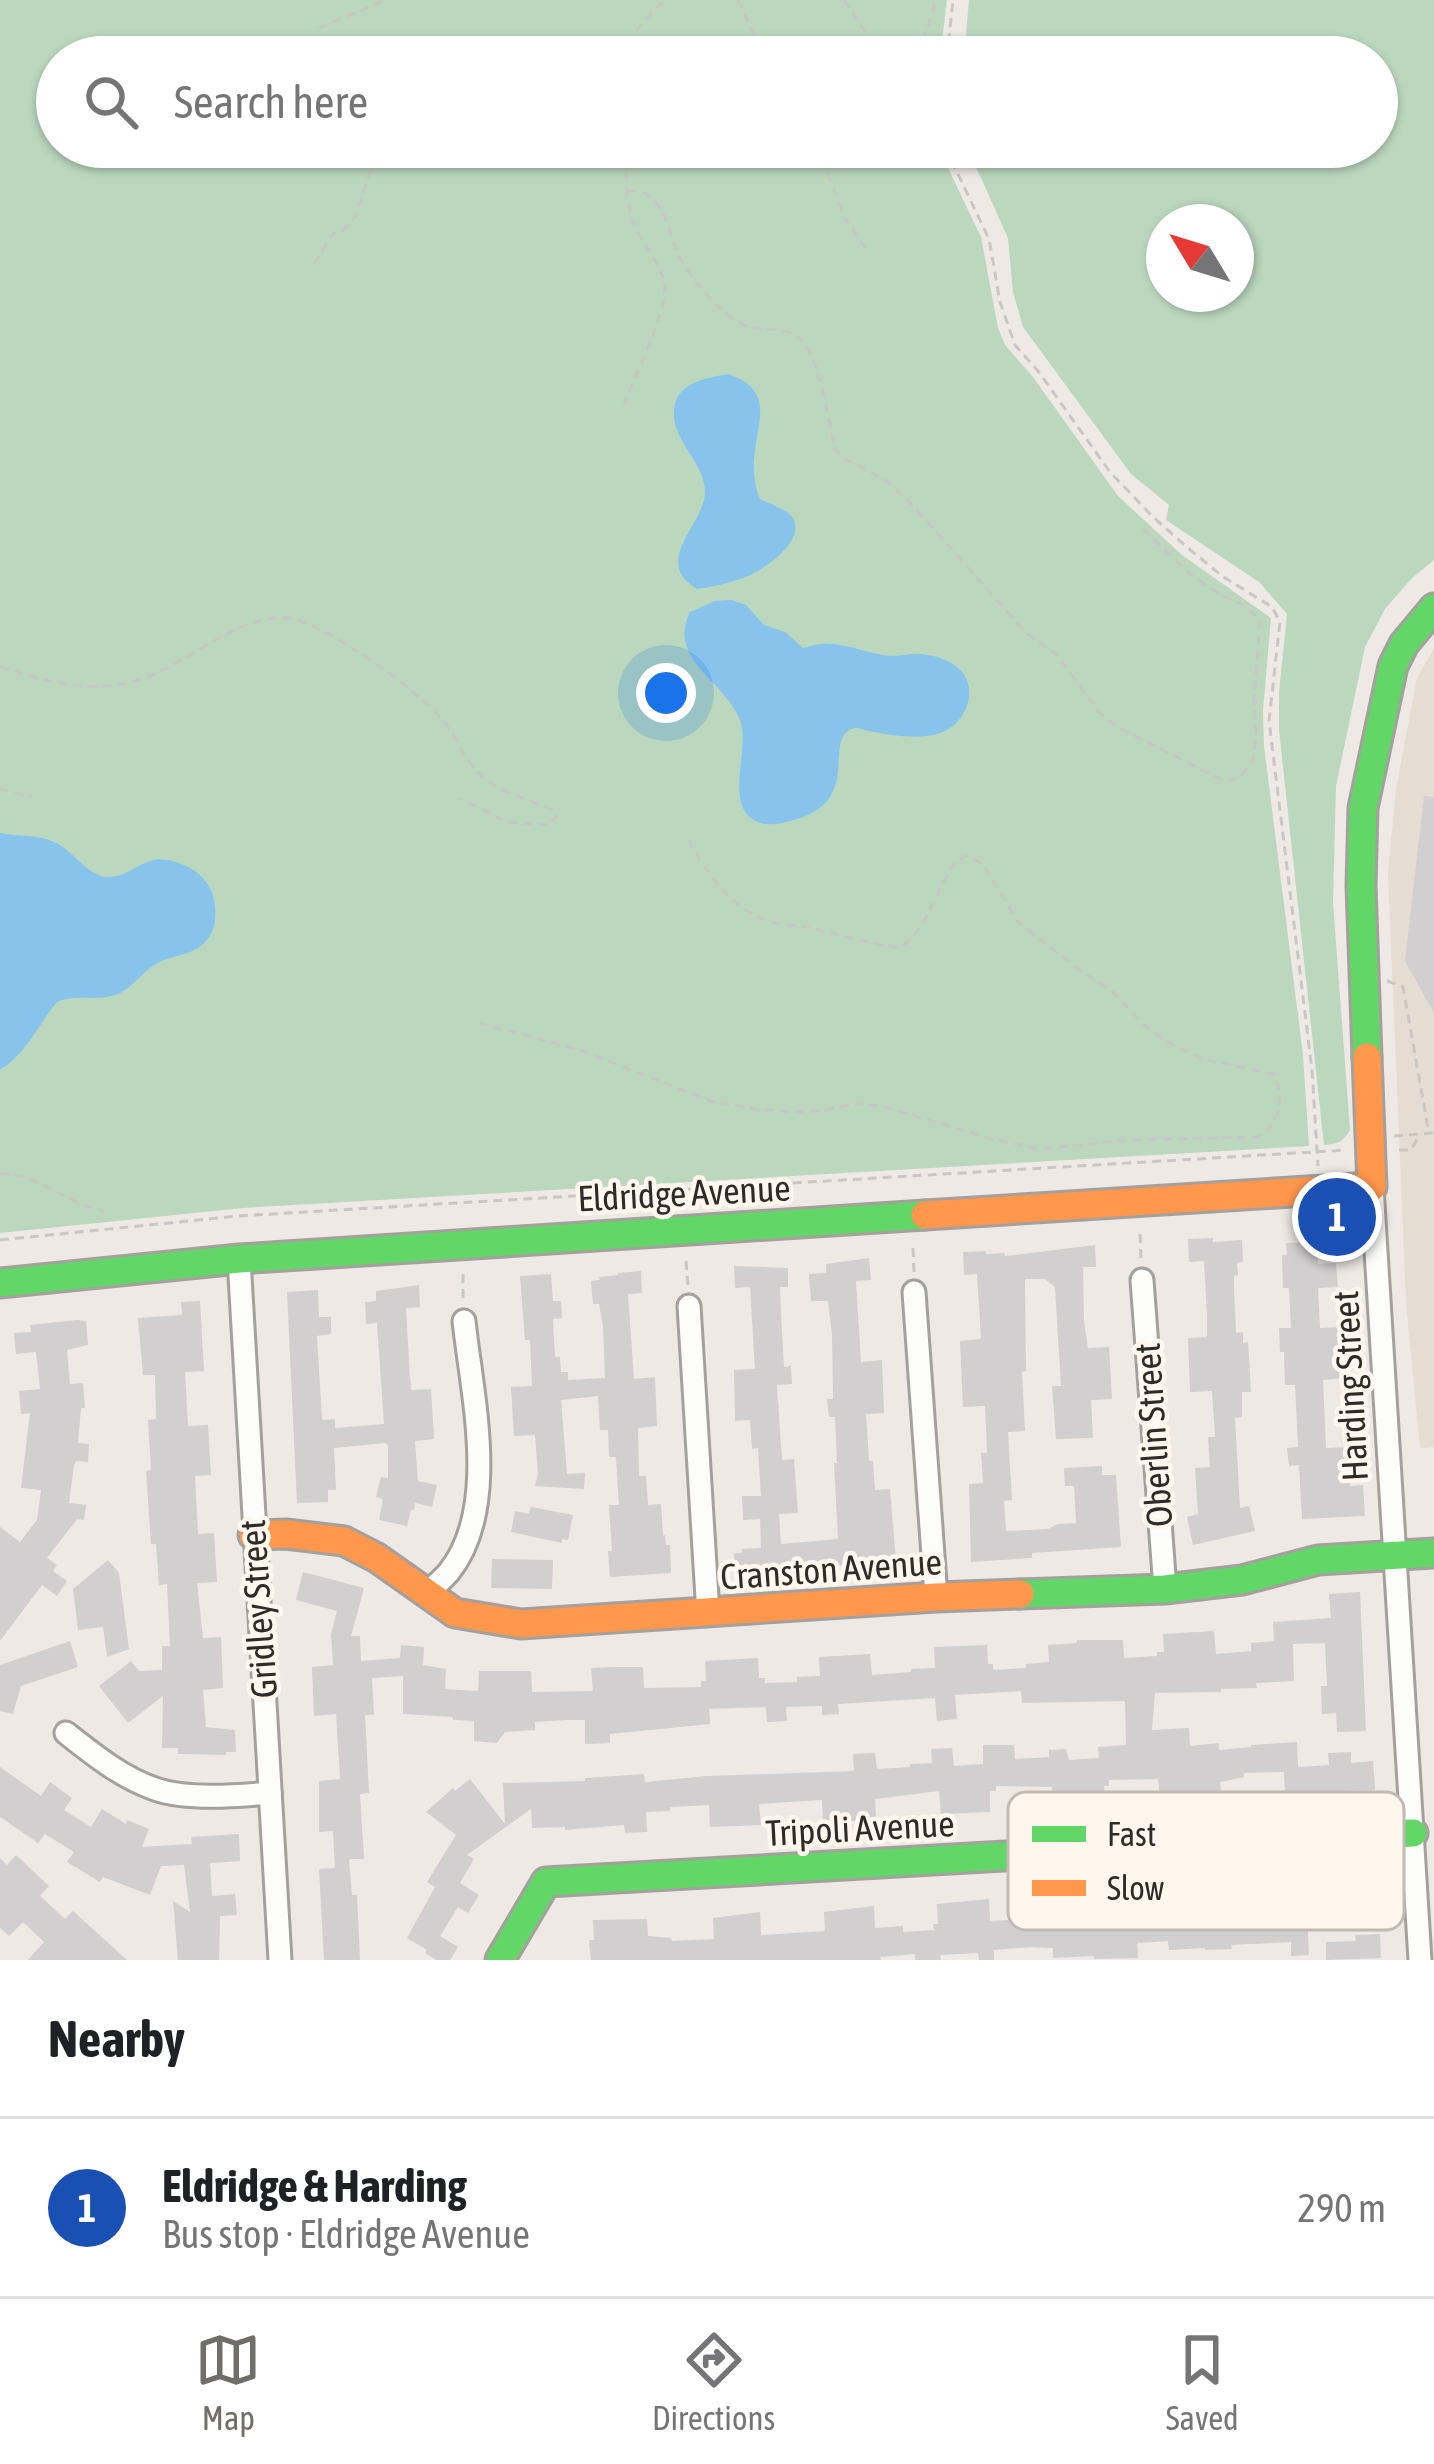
<!DOCTYPE html>
<meta charset="utf-8">
<style>
:root{--surface:#fff;--page:#f2f2f2;--text:#202124;--muted:#757577;--line:#e0e0e0;--accent:#716e6a}
body{margin:0;font-family:"Asap Condensed",sans-serif;background:var(--page);color:var(--text)}
.compass{position:absolute;left:1146px;top:204px;width:108px;height:108px;border-radius:50%;background:var(--surface);box-shadow:0 3px 9px #0004;rotate:308deg}
.you{position:absolute;left:666px;top:693px;width:42px;height:42px;margin:-30px;border:9px solid #fff;border-radius:50%;background:#1a73e8;box-shadow:0 0 0 18px #1a73e833}
.badge{display:grid;place-items:center;width:78px;height:78px;border-radius:50%;background:var(--accent);color:#fff;font-size:39px;font-weight:700}
.pin{position:absolute;translate:-50% -50%;border:6px solid #fff;box-shadow:0 3px 12px #0006}
.list{margin:0;padding:0;list-style:none}
h2{display:flex;justify-content:space-between;align-items:center;height:156px;margin:0;padding:0 48px;font-size:51px}
h2 small{font-size:39px;font-weight:400;color:var(--muted)}
.list li{display:grid;grid-template-columns:78px 1fr auto;gap:36px;align-items:center;box-sizing:border-box;height:180px;padding:0 48px;border-top:3px solid var(--line)}
.list b{display:block;font-size:45px;white-space:nowrap}
.list p{margin:0;font-size:39px;white-space:nowrap;color:var(--muted)}
.list em{font-size:39px;font-style:normal;color:var(--muted)}
.icon{flex:none;width:66px;height:66px;fill:none;stroke:currentColor;stroke-width:2;stroke-linecap:round;stroke-linejoin:round}
.map{position:relative;flex:none;width:1434px;height:1960px;overflow:hidden}
.search{position:absolute;background:var(--surface);box-shadow:0 3px 9px #0004;left:36px;right:36px;top:36px;height:132px;display:flex;align-items:center;gap:30px;box-sizing:border-box;padding:0 42px;border-radius:66px;color:var(--muted);font-size:45px}
.sheet{height:336px;background:var(--surface)}
nav{display:flex;justify-content:space-around;align-items:center;box-sizing:border-box;height:168px;border-top:3px solid var(--line);background:var(--surface);font-size:33px;color:var(--muted)}
nav a{display:grid;justify-items:center;gap:6px}
nav .on{color:var(--accent)}
.map>svg:first-child{display:block}
.built{fill:#e5dcd2}
.green{fill:#bbd8be;fill-rule:evenodd}
.water{fill:#88c3ec}
.building{fill:#d1cfcf}
.lines{fill:none;stroke-linecap:round;stroke-linejoin:round}
.street-casing{stroke:#a4a09d;stroke-width:27}
.fast-casing{stroke:#a4a09d;stroke-width:33}
.slow-casing{stroke:#a4a09d;stroke-width:33}
.path{stroke:#c9c7c6;stroke-width:3;stroke-dasharray:9 6;stroke-linecap:butt}
.street{stroke:#fcfcfb;stroke-width:21}
.fast{stroke:#63d668;stroke-width:27}
.slow{stroke:#ff974d;stroke-width:27}
.labels{text-anchor:middle;dominant-baseline:central;stroke-width:9;stroke-linejoin:round;paint-order:stroke}
.street-label{font-size:36px;fill:#2e2b28;stroke:#fff7ee}
.key{fill:#fff7ee;stroke:#c0bab3;stroke-width:3}
.key-label{font-size:33px;fill:#2e2b28}
</style>
<div class="map">
<svg width="1434" height="1960" viewBox="0 0 1434 1960">
<rect width="100%" height="100%" fill="#eee9e5"/>
<path class="built" d="M1434,649v798l-14,1 -14,-146 -18,-429 8,-84 21,-111z"/>
<g class="green">
<path d="M0,0h947l-7,57h-883v90h881l43,90 17,91 7,17 28,32 85,119 64,59 89,63 -8,93 1,35 39,309 6,91 -1066,62 -243,25z"/>
<path d="M969,0h465v560l-22,18 -27,31 -20,38 -29,139 -3,116 17,228c-7,12 -12,14 -26,15l-45,-415v-38l8,-78 -28,-32 -93,-62 3,-15 -38,-31 -108,-147 -10,-35 -5,-54 -41,-91h410v-90h-413zM1164,222h72v72h-72z"/>
</g>
<g class="water">
<path d="M728,374c48,16 29,48 26,85 -1,13 1,28 6,40 9,5 27,10 33,19 14,23 -32,54 -50,60 -15,5 -30,9 -46,11 -43,-26 0,-59 7,-89 8,-36 -38,-59 -29,-96 6,-23 33,-26 53,-30z"/>
<path d="M731,600l15,5 18,20 21,7 18,16c6,-1 12,-4 18,-4 24,-2 48,11 72,12 10,0 19,-3 28,-2 24,2 52,15 48,44 -2,11 -9,24 -19,30 -20,14 -57,8 -81,3 -7,-1 -10,-5 -17,-2 -30,11 12,72 -58,91 -11,3 -25,7 -36,2 -36,-15 -7,-73 -18,-102 -15,-39 -74,-61 -50,-108l25,-11z"/>
<path d="M0,833c18,4 38,1 54,9 18,7 34,35 53,35 23,1 37,-22 61,-17 30,6 50,26 47,57 0,10 -3,17 -10,25 -12,14 -34,13 -49,22 -14,8 -22,22 -36,29 -21,10 -43,0 -63,9 -19,23 -31,52 -57,68z"/>
</g>
<g class="building">
<path d="M1424,796l10,1v216l-29,-52z"/>
<path d="M1213,1238v4l29,-2 1,22 -6,1 1,12 -4,1v12l2,45 7,-1v11l5,-1 3,50h-9v25l-7,1 5,90 9,-2 6,25 -62,14 -6,-28 11,-3 -3,-46 15,-1 -2,-30h7l-3,-46 -22,1 -2,-54 19,-1v-23l-3,-53 -15,1 -1,-23z"/>
<path d="M1317,1242l1,22 18,-1 2,24 -20,1 2,40 22,-1 1,21 1,30 -21,2 3,68 21,-1 3,39 13,-1 2,31 -63,3 -3,-54 -10,1 -2,-18 11,-1 -3,-62h-10l-1,-33h-4l-1,-24h12l-2,-40h-6l-1,-33h5l-1,-12z"/>
<path d="M1095,1245l1,22h-13l1,54 4,27 21,-1 3,52 -21,1 2,38 -37,1 -4,-53h9l-6,-99 -10,-8h-20l1,92 -4,1 3,59 -17,1 4,68 -8,1 2,30 42,-2 10,-5 18,-1 -2,-37h-9l-1,-18 38,-2v9h14l5,72 -89,6v5l-61,4 -2,-78 14,-1 -2,-30h6l-2,-47 -22,1 -3,-66 21,-2 -4,-65 -13,1 -1,-23 23,-1v3l19,-1v3z"/>
<path d="M869,1258l2,22 -15,1 5,81 21,-2 2,53 -18,1 3,47h4l2,29 15,-1 6,73 -78,5 -14,3 1,2 -62,4v-3l-8,1 -1,-21h8v-4l19,-1 -1,-29 -17,1 -1,-24h19l-3,-48 -6,1 -2,-29 -15,1 -1,-51 21,-1 -5,-82 -15,1 -1,-22 54,2v19h-8l1,27 3,53 7,-1 1,18 -15,1 5,75 12,-1 4,54 -19,1 2,30 57,-5 -4,-76h3l-2,-46h-6l-2,-18h6l-1,-64 -4,-34h-17l-2,-27 17,-1v-9z"/>
<path d="M641,1271l1,22 -14,1 6,85 21,-2 2,49 -19,2 1,48h7l2,29 13,-1 2,32 2,-1 1,10h4l1,28 -61,4 -2,-26h4l-3,-46h10l-3,-48h-7l-1,-27h-8l-2,-34 -37,4 6,74 18,-1 -1,16 -49,-3 3,-13 -3,-38 -21,1 -3,-49 21,-1 -2,-46h-5l-5,-64 31,-2 2,27h8l1,17 -9,1 2,38h5l1,15h7v8l37,-2 -2,-52 -4,-22h-6l-2,-23 9,-1 -1,-3 19,-2v-2z"/>
<path d="M419,1285l1,22 -14,1 3,54 2,28 20,-1 3,50 -19,2 3,40 19,4 -5,22 -17,-4 -1,7h-3l-4,16 -28,-6 4,-21 -7,-2 5,-20 7,1v-33l-3,-2 -51,5 2,42h-8v12l-31,1 -10,-211 31,-2 1,27h12v17l-14,2 5,84 13,-1v9l49,-4 -7,-101 -11,1 -1,-22 11,-1v-10z"/>
<path d="M200,1301l4,70 -19,1 3,54 20,-1 3,50 -16,1 3,58 16,-1 3,49 -20,1 6,55 18,-1 2,51 -20,2 3,37 29,3 1,22h-10v3l-48,-1v-6h-16l1,-52 -35,27 -29,-37 32,-25 8,10 23,-1v-24h8l-3,-62 -8,1 -3,-41h-5l-5,-73 5,-1 -3,-50 8,-1 -1,-44h-12l-5,-57 44,-3 -1,-13z"/>
<path d="M77,1320l9,1 2,24 -21,5 3,34 13,-1 2,25h-4l-3,35 11,1 -1,18 -12,-1 -2,4 -5,38 17,2 -2,15 -7,-1 -30,39 10,7 -4,6 14,10 -10,15 -15,-11 -42,56v-114l20,15 17,-22 4,-30 -20,-2 9,-75 -9,1 -2,-23 21,-2 -4,-37 -20,2 -2,-21 17,-1 -1,-7z"/>
<path d="M531,1507l42,8 -5,25 -6,-1v4l-51,-11 4,-21 14,3z"/>
<path d="M492,1559l61,1 -1,29 -61,-1z"/>
<path d="M108,1560l11,13 10,76 -22,8 -4,-30 -25,3 -5,-41z"/>
<path d="M303,1572l61,16 -13,48h9l1,25 39,-3 1,-13 23,2 -1,18 23,4 -1,20 33,2 1,-20h52l1,21 61,-1 -2,-23 22,-1h30l1,21 57,-1v-6h5l-1,-20 53,-3 1,20h6v5l32,-1v-5l23,-1 -1,-19 51,-3 2,21 39,-3v-3l24,-1 -1,-21 53,-2 1,19h5v6l33,-2v-4l23,-2 -1,-17 29,-2v-3h46l1,18 33,-2v-4h7l-1,-18 51,-3 2,23 35,-3v-8l23,-2 -1,-19 58,-4 -2,-24 31,-2 6,139 -29,1 -1,-19 -14,1 -1,-28h6l-2,-43 -32,1 1,37 -38,2 1,5 -36,1v3l-66,1 -3,37 37,-2 1,18 29,-3v7l32,-3v-2l46,-3 1,25 31,-2 -1,-12 23,-1v11l22,-2 2,29 -90,3 -1,-21 -40,1v4l-24,5 2,17 -53,1h-9l-2,-21 -49,1v6h-5l1,20 -52,1 -1,-20 -56,-1v5h-6v21l-49,2 -2,-23 -64,8 1,20 -22,2h-31l-1,-21 -63,4 2,21 -51,2 -1,-22 -39,2v4l-24,1 1,20 -22,1 -1,-8 -59,5v-3l-33,1 -1,-19 -64,46 7,4 -14,24 19,12 -11,18 -10,-6 -18,29 18,11 -8,13h-14l-11,-7 2,-3 -20,-12 28,-51 -8,-5 29,-47 -30,-23 27,-24 2,3 15,-12 35,45 -2,-41 82,-2v-3l59,-4 1,8 62,-6 147,-5 -1,-17 22,-1 2,16 33,-2v-3l22,-1 -1,-14 21,-1 2,18 29,-2v-19h31l1,14 34,-2v-7l17,-1 3,11 30,-2 -1,-11 28,-2 -1,-44 -103,2 -1,-12 -66,4 2,24 -20,2 -2,-23 -97,6 1,10 -17,1v-9l-36,1 1,14 -20,1 -1,-15 -57,2 1,15 -100,10v9l-25,1v-24h-18l-32,2v8l-30,2 -8,11 -23,-2v-20l-21,-1v-3l-50,-3v-38l-31,2 2,37h-9l4,78 -9,1 4,65h-15l3,36h5l3,65h-36l-5,-91 16,-1 -2,-37 -14,1v-51l21,-2 -4,-65 -22,2 -2,-49 21,-2 -2,-30 6,-24 -41,-11z"/>
<path d="M70,1641l8,26 -57,19 -8,28 -13,-3v-46z"/>
<path d="M0,1767l41,29 9,-14 22,16 -8,12 27,17 11,-18 24,15 1,-4 22,9 -7,18 50,-3 -1,-7 48,-3 1,27 -30,2 2,33 23,-2 2,21 -17,1 -1,44h-41l-5,-59 17,11 -6,-47 -23,1 -11,29 -47,-18 -3,5 -33,-20 7,-10 -29,-18 -7,9 -38,-26z"/>
<path d="M16,1855l33,31 -9,10 25,23 8,-8 54,49h-99l16,-18 -21,-20 -14,14 -9,-8v-70l7,7z"/>
<path d="M1378,1869l1,30 -23,1 1,9 -50,2 2,44 -18,1v-14l-60,3 1,4 -27,1v-2l-36,2 -1,-9 -31,2 1,15 -44,1v-3l-41,2v-10l-22,-1 -37,3v10h-15l-1,-7 -38,2 1,5h-26v-6l-35,3 1,3h-290l-2,-20h5l-1,-20 54,-1 1,17 23,2 1,3 42,-2 -1,-21 47,-6 1,23 64,-4 -1,-19 50,-6 1,22 28,-2v6l31,-2 -1,-6h5l-1,-20 52,-5 1,22 63,-3 -1,-21 60,-4 1,18 20,-1v3l35,-2 -1,-20 51,-4 1,21 66,-1 -1,-22 30,-2v-11z"/>
<path d="M1380,1934l1,24 -55,2v-18l30,-1 -1,-6z"/>
</g>
<g class="lines">
<defs>
<g id="street">
<path d="M1372,1187l48,773"/>
<path d="M239,1259l41,701"/>
<path d="M1142,1280l23,309"/>
<path d="M914,1292l22,305"/>
<path d="M689,1306l19,308"/>
<path d="M428,1592c7,-6 15,-13 21,-20 51,-64 23,-176 15,-251"/>
<path d="M66,1733c28,22 55,44 89,56 31,11 82,7 115,4"/>
</g>
<g id="fast">
<path d="M1367,1057l-6,-171 2,-78 30,-142 11,-22 30,-36"/>
<path d="M0,1283l239,-24 686,-44"/>
<path d="M1020,1594l145,-5 77,-9 76,-20 116,-7"/>
<path d="M500,1960l46,-78 867,-49"/>
</g>
<g id="slow">
<path d="M925,1215l447,-28 -5,-130"/>
<path d="M253,1535l33,-1 58,7 33,17 78,55 66,11 415,-27 84,-3"/>
</g>
</defs>
<use href="#street" class="street-casing"/>
<use href="#fast" class="fast-casing"/>
<use href="#slow" class="slow-casing"/>
<g class="path">
<path d="M738,0l18,39 3,18"/>
<path d="M844,0l26,39 18,12 23,-3 14,-13 11,-35"/>
<path d="M319,28l67,-28"/>
<path d="M581,57h11"/>
<path d="M622,57c11,-24 23,-40 44,-57"/>
<path d="M947,57l6,-57"/>
<path d="M815,147l9,16 20,54 23,33"/>
<path d="M945,147l44,92 11,63 15,43 23,26 72,101 42,44 36,32 34,28 50,31 8,15 -11,99 43,349 6,96"/>
<path d="M628,191c37,-4 39,42 52,67 6,11 14,22 22,31 11,13 26,29 42,36 20,8 47,-1 60,18 20,30 22,73 32,107l7,8 44,23 28,27 111,125 30,21 43,58 19,15 86,44 22,10 13,-3 13,-17 4,-21 -2,-38 6,-81 -14,-15 -27,-12 -29,-20 -49,-47"/>
<path d="M314,264l19,-30 11,-4 11,-13 17,-51 11,-19"/>
<path d="M624,406c10,-33 46,-93 40,-125 -4,-18 -19,-34 -27,-50 -12,-24 -12,-58 -9,-84"/>
<path d="M0,667c48,15 95,29 144,11 43,-14 98,-66 144,-60 37,5 128,71 153,100 16,19 24,45 43,60 19,15 45,22 67,31l5,8 -7,8 -42,-3 -48,-24"/>
<path d="M0,789l32,8"/>
<path d="M1387,981l16,6 26,147"/>
<path d="M479,1023l101,27 131,51 45,8 34,3 29,-1 42,-8 24,4 107,32 47,10 88,-9 131,-3c21,-12 28,-42 15,-63l-74,-16 -35,-18 -18,-13 -33,-35 -39,-26 -56,-44 -35,-58 -17,-8 -9,4c-21,28 -28,68 -57,88 -32,-5 -63,-14 -94,-21 -12,-2 -26,-2 -38,-6 -37,-12 -61,-49 -80,-81"/>
<path d="M1394,1136l40,-3"/>
<path d="M1399,1150h12l9,-16"/>
<path d="M0,1174c39,-1 67,31 105,37"/>
<path d="M1140,1234l1,26"/>
<path d="M0,1240l238,-24 1109,-66"/>
<path d="M913,1248l1,24"/>
<path d="M686,1261l2,25"/>
<path d="M463,1274v28"/>
</g>
<use href="#street" class="street"/>
<use href="#fast" class="fast"/>
<use href="#slow" class="slow"/>
</g>
<g class="labels">
<g class="street-label">
<text transform="translate(684 1193) rotate(-3)">Eldridge Avenue</text>
<text transform="translate(1350 1386) rotate(-93)">Harding Street</text>
<text transform="translate(1153 1435) rotate(-94)">Oberlin Street</text>
<text transform="translate(831 1569) rotate(-4)">Cranston Avenue</text>
<text transform="translate(258 1609) rotate(-94)">Gridley Street</text>
<text transform="translate(860 1828) rotate(-3)">Tripoli Avenue</text>
</g>
</g>
<rect x="1008" y="1792" width="396" height="138" rx="18" class="key"/>
<rect x="1032" y="1826" width="54" height="16" fill="#63d668"/>
<rect x="1032" y="1880" width="54" height="16" fill="#ff974d"/>
<g class="key-label">
<text x="1107" y="1846">Fast</text>
<text x="1107" y="1900">Slow</text>
</g>
</svg>
<svg class="compass" viewBox="-18 -18 36 36"><path d="M0-13l5 13h-10z" fill="#e53935"/><path d="M0 13l5-13h-10z" fill="#757577"/></svg>
<div class="you"></div>
<div class="pin badge" style="left:1337px;top:1217px;background:#1a4fb4">1</div>
<div class="search"><svg class="icon" aria-label="search" viewBox="0 0 24 24"><circle cx="10" cy="10" r="6"/><path d="M15 15l6 6"/></svg>Search here</div>
</div>
<section class="sheet">
<h2>Nearby<small></small></h2>
<ul class="list">
<li><span class="badge" style="background:#1a4fb4">1</span><div><b>Eldridge &amp; Harding</b><p>Bus stop · Eldridge Avenue</p></div><em>290 m</em></li>
</ul>
</section>
<nav>
<a class="on"><svg class="icon" aria-label="map" viewBox="0 0 24 24"><path d="M3 6l6-2 6 2 6-2v14l-6 2-6-2-6 2zM9 4v14M15 6v14"/></svg>Map</a>
<a><svg class="icon" aria-label="directions" viewBox="0 0 24 24"><path d="M12 3l9 9-9 9-9-9zM9 14v-3h6M13 9l2 2-2 2"/></svg>Directions</a>
<a><svg class="icon" aria-label="saved" viewBox="0 0 24 24"><path d="M7 4h10v16l-5-4-5 4z"/></svg>Saved</a>
</nav>
